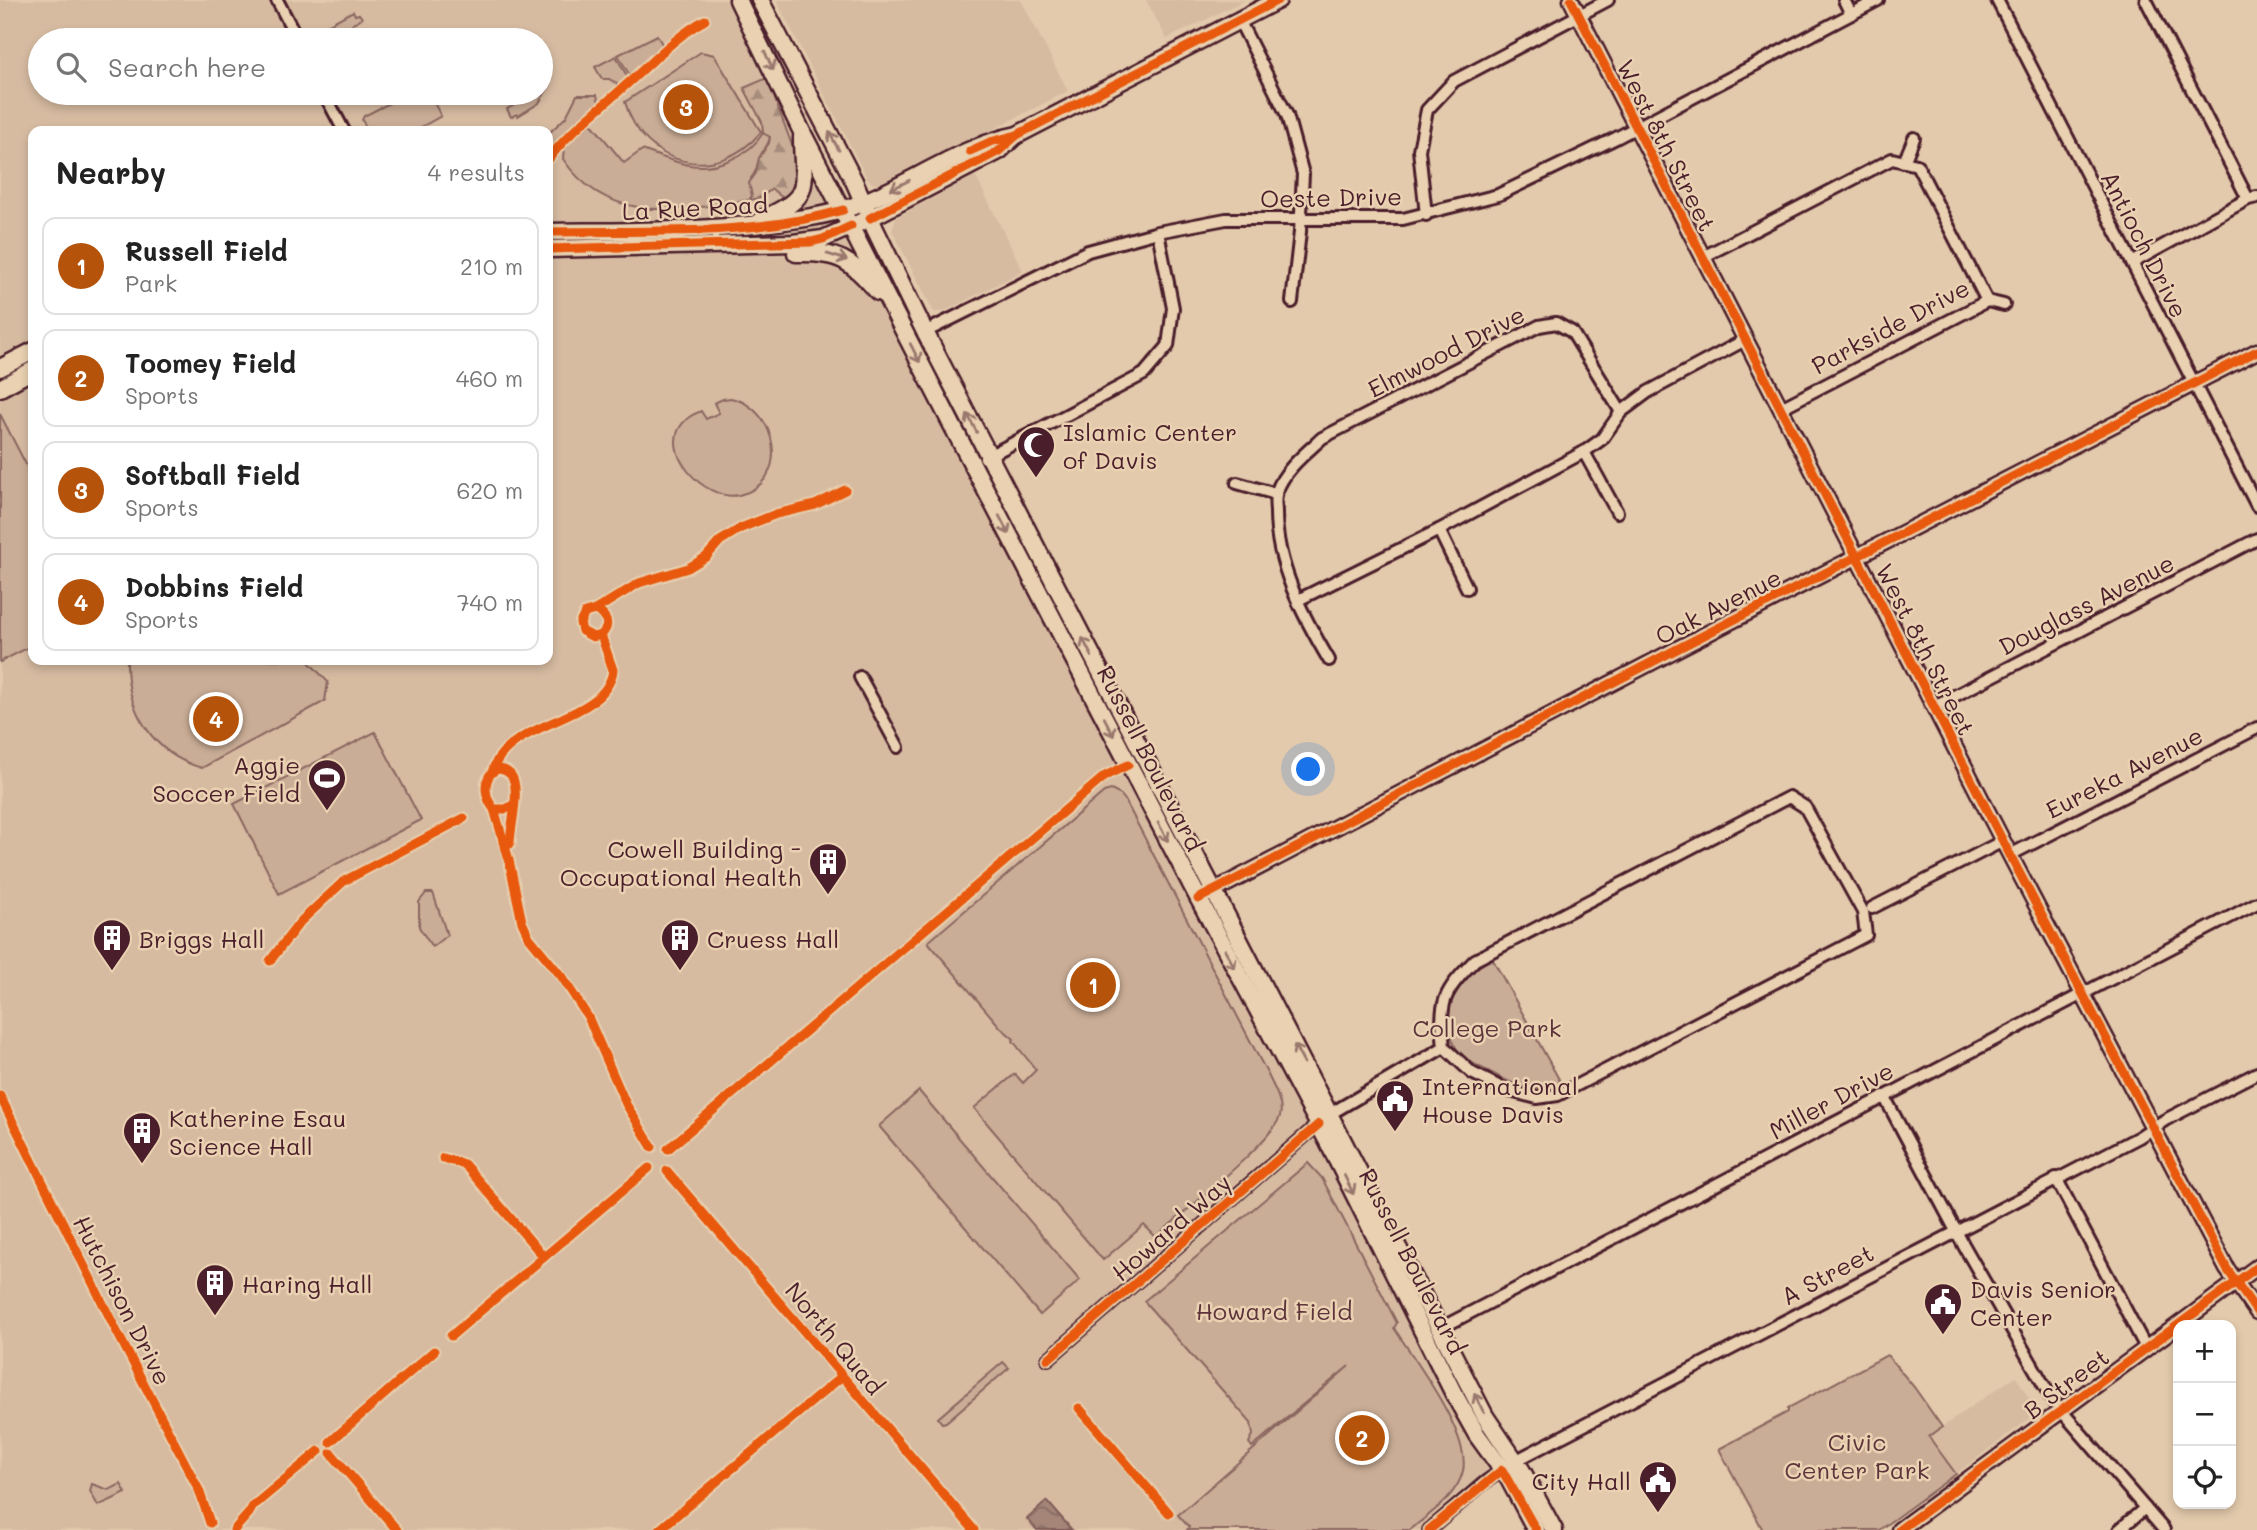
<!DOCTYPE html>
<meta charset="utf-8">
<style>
:root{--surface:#fff;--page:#f2f2f2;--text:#222;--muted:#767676;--line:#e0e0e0;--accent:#b45309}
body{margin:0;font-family:Mali,sans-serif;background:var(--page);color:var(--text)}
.controls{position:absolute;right:21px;bottom:21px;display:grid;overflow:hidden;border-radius:14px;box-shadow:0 4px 10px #0003}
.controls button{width:63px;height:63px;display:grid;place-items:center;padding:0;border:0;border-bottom:2px solid var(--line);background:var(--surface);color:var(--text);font:35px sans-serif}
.you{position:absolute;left:1309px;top:770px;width:24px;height:24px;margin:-18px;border:5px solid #fff;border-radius:50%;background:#1a73e8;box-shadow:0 0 0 10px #1a73e833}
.badge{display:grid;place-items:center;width:46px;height:46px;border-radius:50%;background:var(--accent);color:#fff;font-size:23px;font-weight:700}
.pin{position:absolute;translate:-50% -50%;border:4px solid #fff;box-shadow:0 2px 7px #0006}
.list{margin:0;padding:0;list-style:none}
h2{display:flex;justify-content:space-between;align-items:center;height:91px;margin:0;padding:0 28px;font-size:30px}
h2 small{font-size:23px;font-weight:400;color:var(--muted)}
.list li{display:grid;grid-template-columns:46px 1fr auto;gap:21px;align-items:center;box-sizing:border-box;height:98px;margin:0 14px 14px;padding:0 14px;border:2px solid var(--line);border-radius:14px}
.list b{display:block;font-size:26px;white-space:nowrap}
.list p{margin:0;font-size:23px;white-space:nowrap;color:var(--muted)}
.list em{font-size:23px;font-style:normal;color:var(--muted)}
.icon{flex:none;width:38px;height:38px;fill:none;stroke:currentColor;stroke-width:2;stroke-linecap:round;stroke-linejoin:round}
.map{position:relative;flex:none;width:2257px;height:1530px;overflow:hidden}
.search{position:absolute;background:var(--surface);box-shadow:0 4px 10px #0003;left:28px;top:28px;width:525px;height:77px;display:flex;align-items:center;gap:18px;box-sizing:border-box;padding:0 24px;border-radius:38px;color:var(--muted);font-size:26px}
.panel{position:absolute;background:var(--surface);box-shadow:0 4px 10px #0003;left:28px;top:126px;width:525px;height:539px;border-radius:14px}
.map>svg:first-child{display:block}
.built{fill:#d6bba1;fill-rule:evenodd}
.green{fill:#caad96;stroke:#8a6660;stroke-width:2}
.forest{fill:url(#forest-firs);stroke:#8a6660;stroke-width:2}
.water{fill:url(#water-waves);stroke:#805c59;stroke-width:2}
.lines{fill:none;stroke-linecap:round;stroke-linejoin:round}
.minor-casing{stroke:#4a1f2b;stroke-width:16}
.tertiary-casing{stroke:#4a1f2b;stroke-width:19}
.secondary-casing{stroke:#4a1f2b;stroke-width:21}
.minor{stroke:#e9d1b1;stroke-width:10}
.tertiary{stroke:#e9d1b1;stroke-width:14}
.secondary{stroke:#e9d1b1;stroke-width:16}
.cycleway-casing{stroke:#e9d1b1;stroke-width:13}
.cycleway{stroke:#e8590c;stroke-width:9}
.oneway{stroke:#9a786e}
.labels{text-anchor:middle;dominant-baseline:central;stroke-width:5;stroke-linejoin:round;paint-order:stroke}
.street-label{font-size:24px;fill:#4a1f2b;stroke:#e9d1b1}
.poi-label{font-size:24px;fill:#4a1f2b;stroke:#e9d1b1;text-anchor:start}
.park-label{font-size:24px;fill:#5d343b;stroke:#e9d1b1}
</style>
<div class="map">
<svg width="2257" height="1530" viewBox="0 0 2257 1530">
<defs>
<pattern id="forest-firs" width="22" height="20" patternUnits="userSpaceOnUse" patternTransform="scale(1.75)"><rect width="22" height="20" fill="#caad96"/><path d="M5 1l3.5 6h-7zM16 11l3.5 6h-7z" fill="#a68c7b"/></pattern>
<pattern id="water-waves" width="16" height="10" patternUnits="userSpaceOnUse" patternTransform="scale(1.75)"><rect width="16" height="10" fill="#a48578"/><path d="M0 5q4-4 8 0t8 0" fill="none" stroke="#886c63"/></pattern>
</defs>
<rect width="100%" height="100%" fill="#e3caac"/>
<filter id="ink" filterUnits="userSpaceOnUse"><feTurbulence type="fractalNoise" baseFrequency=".0143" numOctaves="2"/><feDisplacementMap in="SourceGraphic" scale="14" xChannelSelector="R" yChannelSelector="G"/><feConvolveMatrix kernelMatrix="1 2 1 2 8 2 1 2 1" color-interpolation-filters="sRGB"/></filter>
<g filter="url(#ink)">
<g class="built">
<path d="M0,0h729l762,1474 -66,56h-1425zM40,40h501v53h-501zM33,131h515v529h-515z"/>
<path d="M776,0h245l47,91 -117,60 -33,13 -37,19 -8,1 -6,-6z"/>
<path d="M1146,0h99l-78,39z"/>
<path d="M975,175l48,96 -80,41h-9l-42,-82 4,-12z"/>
<path d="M2016,1376l21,37 -81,61 -27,-38z"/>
</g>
<g class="green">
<path d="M353,11l2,4 4,-1 3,4 -10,6 8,15 -39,1 -5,-9z"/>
<path d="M657,35l6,11 -33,30 -12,-21z"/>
<path d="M701,52l13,3 47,77c-44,53 -118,34 -136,-30z"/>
<path d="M616,56l12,22 -9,7 -10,-6h-7l-7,-12z"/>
<path d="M545,88h3l-9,15 -21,13 -1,-2 -6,3 -4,-8 30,-16h4z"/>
<path d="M409,93h20l12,23 -27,15h-46l-6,-11 2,-4z"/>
<path d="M577,95h20l2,8 -51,46v-15l18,-17z"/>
<path d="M591,123l33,40 18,-13c15,5 31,12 47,15 27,5 60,-9 74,-32l7,3c-1,10 -7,13 -10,21 -4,8 -2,14 -9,21l1,18 -3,4c-68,10 -141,26 -186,-41l1,-12z"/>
<path d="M731,398c47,10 61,85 8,97 -34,8 -86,-48 -52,-76 3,-4 10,-6 14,-8l5,8 13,-6 -5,-10 9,-4z"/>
<path d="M0,414l33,64v167l-33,17z"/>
<path d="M127,660h180l21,22 -3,19 -123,67c-50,-14 -76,-59 -75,-108z"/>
<path d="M375,732l46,88 -142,74 -45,-90z"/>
<path d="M1111,790l10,5 4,5 143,275c5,11 16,29 12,41 -7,25 -100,99 -124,121l-12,-12 -41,35 -129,-152 41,-34 8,9 13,-13 -23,-29 1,-2 -13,-11 -73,-86 176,-150z"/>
<path d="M426,893h7l14,42 -15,12 -13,-20v-25z"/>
<path d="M1492,958l69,125c-34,11 -41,4 -71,-11 -28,-14 -38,-18 -41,-51 -2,-34 17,-46 43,-63z"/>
<path d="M919,1091l161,189 -40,35 -161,-189z"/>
<path d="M1308,1163l14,15 75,145 -3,5c20,31 77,106 69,143 -6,26 -34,43 -53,59h-223l2,-3 -11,-12 171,-149 -97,81 -3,-4 4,-8 -2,-12 -107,-122z"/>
<path d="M1887,1355l27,32 28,40 -13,10 27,37 -77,56h-116l-44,-81 69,-37v-4z"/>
<path d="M1003,1362l6,6 -63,54 -4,1 -4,-5z"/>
<path d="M92,1484l17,6 12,-6 5,9 -28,13 -8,-15z"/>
</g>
<path class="forest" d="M767,78l29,78 1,25 -10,17 -3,1 -12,-10 -12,9 -11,2 3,-4 -3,-13 7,-10 3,-15 10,-15 1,-6 -7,-4 -1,-11 -18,-34z"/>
<path class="water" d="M1047,1501l25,29h-35l-10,-11z"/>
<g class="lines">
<defs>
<g id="minor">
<path d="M277,0l21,40"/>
<path d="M1844,0l7,14"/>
<path d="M1997,0l260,506"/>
<path d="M2146,0l102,199"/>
<path d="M1239,20l48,95 16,59 -3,58 -8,70"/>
<path d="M324,93l20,38"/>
<path d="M1904,162l10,-24"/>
<path d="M1426,215l-7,-65 8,-40 27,-29 154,-81"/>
<path d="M1703,257l189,-98 25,6 70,136 -206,107"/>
<path d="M2132,263l116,-64 9,-2"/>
<path d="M1987,301l17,4"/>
<path d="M925,332l163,-81 70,-19 68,-13h177l95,-24 118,-57 262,-138"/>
<path d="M1584,452l33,60"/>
<path d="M985,458l159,-84 24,-28 5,-38 -15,-76"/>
<path d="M1237,483l39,11"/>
<path d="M1439,530l28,58"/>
<path d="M1298,600l141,-70 145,-78 18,-13 19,-27 27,-20 97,-52"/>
<path d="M1329,660c-26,-44 -53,-95 -53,-147 0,-7 -2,-15 1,-22 7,-21 29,-38 45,-53l217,-112 17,-3 16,9 49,80"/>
<path d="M860,677l38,70"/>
<path d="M1935,706l322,-167"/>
<path d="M2010,855l247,-127"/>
<path d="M1872,908l131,-67"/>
<path d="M1884,1096l80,150 89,155 111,129"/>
<path d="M2056,1178l90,170"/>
<path d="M1437,1330l820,-427"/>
<path d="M1048,1359l282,-245 114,-67 28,26 34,17 31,8 21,-3 308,-160 -3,-23 -58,-105 -16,-10 -314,163c-32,33 -36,40 -31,87"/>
<path d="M1429,1530l55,-47 31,-22 624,-324 26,-17 92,-47"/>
<path d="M2119,1530l26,-22"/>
</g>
<g id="tertiary">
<path d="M1571,0l439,855 217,414 30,43"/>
<path d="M1198,899l481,-251 578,-297"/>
<path d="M1899,1530l358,-263"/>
</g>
<g id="secondary">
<path d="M738,0l64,132 152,297 238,457 135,254 127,254 23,41 32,44 27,51"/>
<path d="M760,0l94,181 21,48 50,103 560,1084 37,55 32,59"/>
<path d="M762,219c54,-23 40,-33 40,-82"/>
<path d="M548,232c73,-1 146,0 219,-9 26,-3 53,-6 78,-14 59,-19 111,-62 172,-74l261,-135"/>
<path d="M548,249l245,-6 30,-4 47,-21 129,-67 16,-15"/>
<path d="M796,253c43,-1 54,6 82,39"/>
<path d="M0,368l33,-17"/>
<path d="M0,388l33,-18"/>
</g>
</defs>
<use href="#minor" class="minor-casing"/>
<use href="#tertiary" class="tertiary-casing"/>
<use href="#secondary" class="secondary-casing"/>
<use href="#minor" class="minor"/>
<use href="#tertiary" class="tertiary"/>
<use href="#secondary" class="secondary"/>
<defs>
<g id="cycleway">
<path d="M1571,0l439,855 217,414 30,43"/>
<path d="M970,151l20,-9 27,-7 261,-135"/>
<path d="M548,160c21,-29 52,-51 78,-75 24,-21 51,-50 79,-65"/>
<path d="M870,218l129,-67 17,-15"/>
<path d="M548,232c95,-2 203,5 295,-22"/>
<path d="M548,249l263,-7 12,-3 28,-13"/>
<path d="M595,610l44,-27 49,-15 18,-11 14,-16 21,-13 35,-14 39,-9 30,-15"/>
<path d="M492,773c13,-54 114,-49 121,-103l-12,-35c10,-9 6,-20 -6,-25l-10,3 -5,10 2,8 11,6 8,-2"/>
<path d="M494,809l15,51 13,62 7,15 33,40 26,40 38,87 26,43"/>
<path d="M510,844c0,-17 12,-58 0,-70 -16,-16 -35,11 -16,35h12l8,-5"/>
<path d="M1198,899l481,-251 578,-297"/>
<path d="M270,961l30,-39 44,-41 120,-63"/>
<path d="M0,1096l115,232 84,162 11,33"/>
<path d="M668,1149l437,-373 23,-11"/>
<path d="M443,1158l21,6 7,8 73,85"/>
<path d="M667,1171l307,359"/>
<path d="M451,1336l198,-168"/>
<path d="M1048,1359l271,-235"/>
<path d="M1079,1408l90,105"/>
<path d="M330,1442l104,-91"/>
<path d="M331,1453l66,77"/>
<path d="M234,1530l15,-17 4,-7 66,-55"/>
<path d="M659,1530l182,-153"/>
<path d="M1429,1530l73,-60 34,60"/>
<path d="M1899,1530l358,-263"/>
</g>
</defs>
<use href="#cycleway" class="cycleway-casing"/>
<use href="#cycleway" class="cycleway"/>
</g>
<defs><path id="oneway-shaft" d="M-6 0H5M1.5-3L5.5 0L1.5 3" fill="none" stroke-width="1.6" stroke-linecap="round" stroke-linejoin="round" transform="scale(1.75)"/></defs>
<g class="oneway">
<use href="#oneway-shaft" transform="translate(769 61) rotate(65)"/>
<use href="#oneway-shaft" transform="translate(834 141) rotate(-118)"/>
<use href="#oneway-shaft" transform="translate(900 185) rotate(153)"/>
<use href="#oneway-shaft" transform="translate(837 257) rotate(17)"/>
<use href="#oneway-shaft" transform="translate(915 353) rotate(63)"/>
<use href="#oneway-shaft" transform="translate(972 423) rotate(-117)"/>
<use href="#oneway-shaft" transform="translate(1004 525) rotate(63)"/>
<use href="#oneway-shaft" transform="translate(1087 647) rotate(-117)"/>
<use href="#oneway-shaft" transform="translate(1109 727) rotate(63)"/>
<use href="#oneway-shaft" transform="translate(1163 832) rotate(62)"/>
<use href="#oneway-shaft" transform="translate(1230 959) rotate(62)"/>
<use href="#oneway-shaft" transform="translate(1299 1054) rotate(-118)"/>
<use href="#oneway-shaft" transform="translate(1349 1185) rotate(64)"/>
<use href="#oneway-shaft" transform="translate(1479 1403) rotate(-117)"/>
</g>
</g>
<defs>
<symbol id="mosque-pin" viewBox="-11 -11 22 30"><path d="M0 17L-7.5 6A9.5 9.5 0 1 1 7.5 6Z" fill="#4a1f2b" stroke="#e9d1b1"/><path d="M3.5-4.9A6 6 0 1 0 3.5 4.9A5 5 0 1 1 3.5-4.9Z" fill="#fff"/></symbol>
<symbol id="stadium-pin" viewBox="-11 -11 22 30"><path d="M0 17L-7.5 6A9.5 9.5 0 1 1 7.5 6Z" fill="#4a1f2b" stroke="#e9d1b1"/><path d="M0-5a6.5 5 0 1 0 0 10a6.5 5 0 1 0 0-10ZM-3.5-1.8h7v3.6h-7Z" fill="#fff"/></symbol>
<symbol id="building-pin" viewBox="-11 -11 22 30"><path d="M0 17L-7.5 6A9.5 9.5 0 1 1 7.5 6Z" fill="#4a1f2b" stroke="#e9d1b1"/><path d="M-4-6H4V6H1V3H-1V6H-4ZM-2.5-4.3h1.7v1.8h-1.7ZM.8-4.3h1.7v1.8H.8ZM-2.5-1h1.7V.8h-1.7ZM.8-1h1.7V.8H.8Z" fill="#fff"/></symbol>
<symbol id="civic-pin" viewBox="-11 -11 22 30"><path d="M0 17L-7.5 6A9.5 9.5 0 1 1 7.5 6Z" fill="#4a1f2b" stroke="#e9d1b1"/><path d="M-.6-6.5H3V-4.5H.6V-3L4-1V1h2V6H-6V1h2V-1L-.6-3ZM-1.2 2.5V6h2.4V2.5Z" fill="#fff"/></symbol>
</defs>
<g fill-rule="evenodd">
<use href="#mosque-pin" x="1014" y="423" width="44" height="60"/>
<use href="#stadium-pin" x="305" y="756" width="44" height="60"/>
<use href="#building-pin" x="806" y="840" width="44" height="60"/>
<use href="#building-pin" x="90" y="916" width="44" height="60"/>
<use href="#building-pin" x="658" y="916" width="44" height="60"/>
<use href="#civic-pin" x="1373" y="1077" width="44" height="60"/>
<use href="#building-pin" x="120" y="1109" width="44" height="60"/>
<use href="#building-pin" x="193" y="1261" width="44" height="60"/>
<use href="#civic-pin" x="1921" y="1280" width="44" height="60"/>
<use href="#civic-pin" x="1636" y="1458" width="44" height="60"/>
</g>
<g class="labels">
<g class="street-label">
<text transform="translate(1667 145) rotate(63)">West 8th Street</text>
<text transform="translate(1331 197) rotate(-1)">Oeste Drive</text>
<text transform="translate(695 207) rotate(-3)">La Rue Road</text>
<text transform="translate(2145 244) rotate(63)">Antioch Drive</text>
<text transform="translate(1890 326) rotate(-28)">Parkside Drive</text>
<text transform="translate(1446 351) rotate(-27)">Elmwood Drive</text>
<text transform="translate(2086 604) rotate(-27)">Douglass Avenue</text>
<text transform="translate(1718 606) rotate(-27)">Oak Avenue</text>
<text transform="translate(1926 649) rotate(63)">West 8th Street</text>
<text transform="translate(1151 758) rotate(63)">Russell Boulevard</text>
<text transform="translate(2124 772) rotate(-27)">Eureka Avenue</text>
<text transform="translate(1831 1100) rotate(-28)">Miller Drive</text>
<text transform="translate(1171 1227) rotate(-41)">Howard Way</text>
<text transform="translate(1413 1261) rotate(63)">Russell Boulevard</text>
<text transform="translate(1827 1274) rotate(-28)">A Street</text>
<text transform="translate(123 1300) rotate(63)">Hutchison Drive</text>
<text transform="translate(835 1338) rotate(50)">North Quad</text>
<text transform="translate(2066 1383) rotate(-37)">B Street</text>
</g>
<g class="poi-label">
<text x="1063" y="431">Islamic Center<tspan x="1063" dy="28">of Davis</tspan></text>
<text x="300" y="764" text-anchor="end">Aggie<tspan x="300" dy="28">Soccer Field</tspan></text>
<text x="801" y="848" text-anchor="end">Cowell Building -<tspan x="801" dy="28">Occupational Health</tspan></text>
<text x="139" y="938">Briggs Hall</text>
<text x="707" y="938">Cruess Hall</text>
<text x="1422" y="1085">International<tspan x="1422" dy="28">House Davis</tspan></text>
<text x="169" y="1117">Katherine Esau<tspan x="169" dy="28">Science Hall</tspan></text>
<text x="242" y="1283">Haring Hall</text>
<text x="1970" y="1288">Davis Senior<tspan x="1970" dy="28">Center</tspan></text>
<text x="1631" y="1480" text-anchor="end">City Hall</text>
</g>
<g class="park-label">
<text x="1487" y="1027">College Park</text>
<text x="1274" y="1310">Howard Field</text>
<text x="1857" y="1441">Civic<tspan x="1857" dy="28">Center Park</tspan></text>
</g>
</g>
</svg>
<div class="controls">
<button>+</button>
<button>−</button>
<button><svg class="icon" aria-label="locate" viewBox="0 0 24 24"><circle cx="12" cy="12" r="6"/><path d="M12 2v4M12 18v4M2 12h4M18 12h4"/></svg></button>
</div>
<div class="you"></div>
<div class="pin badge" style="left:1093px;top:985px">1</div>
<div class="pin badge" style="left:1362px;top:1438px">2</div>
<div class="pin badge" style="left:686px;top:107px">3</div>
<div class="pin badge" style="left:216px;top:719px">4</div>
<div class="search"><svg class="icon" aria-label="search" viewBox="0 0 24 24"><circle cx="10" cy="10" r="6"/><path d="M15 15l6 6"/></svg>Search here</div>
<section class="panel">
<h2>Nearby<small>4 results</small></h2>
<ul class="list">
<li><span class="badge">1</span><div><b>Russell Field</b><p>Park</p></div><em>210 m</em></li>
<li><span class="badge">2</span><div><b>Toomey Field</b><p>Sports</p></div><em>460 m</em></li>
<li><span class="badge">3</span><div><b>Softball Field</b><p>Sports</p></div><em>620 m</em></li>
<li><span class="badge">4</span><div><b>Dobbins Field</b><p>Sports</p></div><em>740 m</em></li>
</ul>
</section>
</div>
